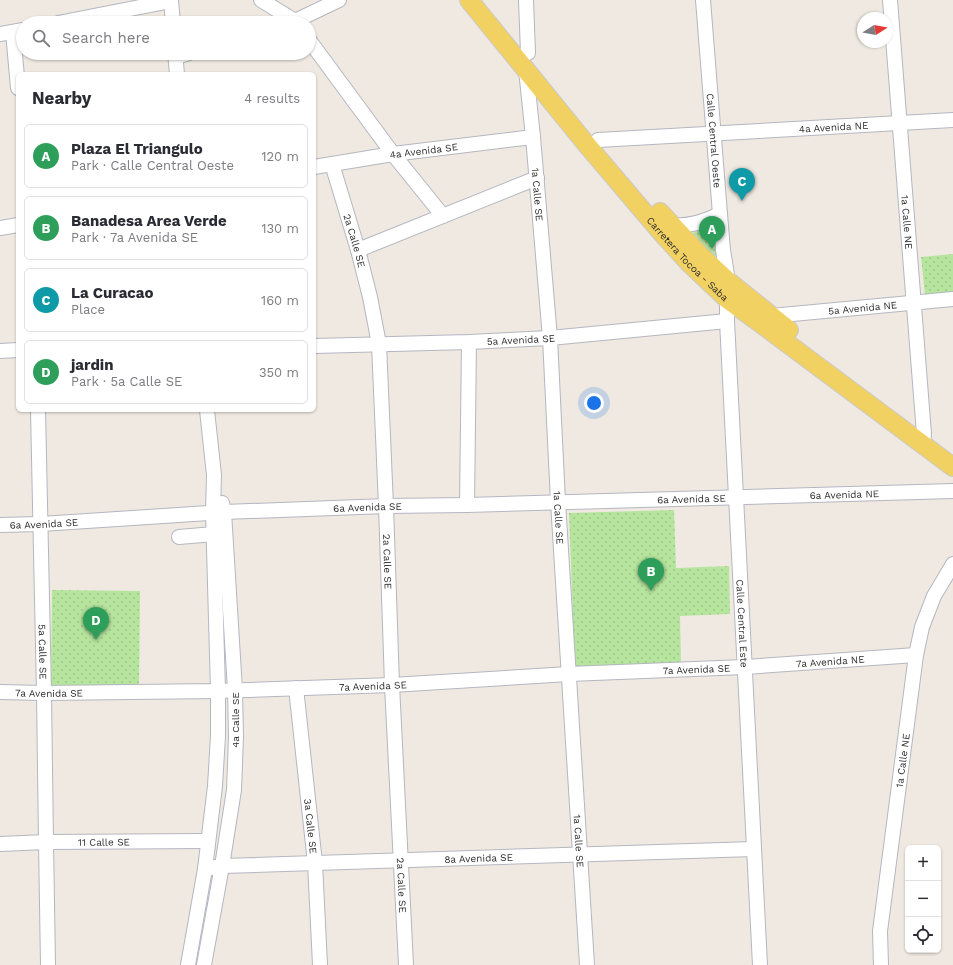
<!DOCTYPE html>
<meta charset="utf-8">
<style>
:root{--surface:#fff;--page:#f7f7f7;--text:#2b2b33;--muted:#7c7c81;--line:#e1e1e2;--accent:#d93025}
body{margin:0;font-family:"Work Sans",sans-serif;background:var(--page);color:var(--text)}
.controls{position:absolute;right:12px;bottom:12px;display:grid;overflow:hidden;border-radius:6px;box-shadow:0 1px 3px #0004}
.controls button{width:36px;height:36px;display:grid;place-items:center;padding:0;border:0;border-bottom:1px solid var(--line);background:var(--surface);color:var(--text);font:20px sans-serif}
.compass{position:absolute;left:857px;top:12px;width:36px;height:36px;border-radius:50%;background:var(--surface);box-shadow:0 1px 3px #0004;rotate:79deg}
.you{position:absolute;left:594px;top:403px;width:14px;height:14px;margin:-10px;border:3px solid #fff;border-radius:50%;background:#1a73e8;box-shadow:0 0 0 6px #1a73e833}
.badge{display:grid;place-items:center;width:26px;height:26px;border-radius:50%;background:var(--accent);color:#fff;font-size:13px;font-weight:700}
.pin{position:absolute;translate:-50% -33px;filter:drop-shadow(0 1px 2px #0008)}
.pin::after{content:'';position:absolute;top:21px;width:14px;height:12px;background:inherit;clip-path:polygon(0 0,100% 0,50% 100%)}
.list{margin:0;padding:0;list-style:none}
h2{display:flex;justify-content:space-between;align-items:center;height:52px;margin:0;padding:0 16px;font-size:17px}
h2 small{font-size:13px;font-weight:400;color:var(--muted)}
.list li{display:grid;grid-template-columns:26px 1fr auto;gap:12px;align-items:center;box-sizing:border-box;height:64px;margin:0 8px 8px;padding:0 8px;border:1px solid var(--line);border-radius:6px}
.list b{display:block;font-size:15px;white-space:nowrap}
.list p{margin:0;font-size:13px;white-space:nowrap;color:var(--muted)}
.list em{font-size:13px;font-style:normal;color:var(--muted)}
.icon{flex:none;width:22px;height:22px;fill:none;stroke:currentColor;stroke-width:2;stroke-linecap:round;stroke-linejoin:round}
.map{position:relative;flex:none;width:953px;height:965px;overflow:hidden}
.search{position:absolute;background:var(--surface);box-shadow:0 1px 3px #0004;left:16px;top:16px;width:300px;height:44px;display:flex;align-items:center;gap:10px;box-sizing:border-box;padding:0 14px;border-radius:22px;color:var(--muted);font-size:15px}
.panel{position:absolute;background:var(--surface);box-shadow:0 1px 3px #0004;left:16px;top:72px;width:300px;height:340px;border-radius:6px}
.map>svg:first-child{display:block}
.grass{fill:url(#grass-dots)}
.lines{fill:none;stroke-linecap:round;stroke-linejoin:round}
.minor-casing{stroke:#b4b7c1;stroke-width:16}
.major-casing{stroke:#c9c9c9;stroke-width:20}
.minor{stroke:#fff;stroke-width:14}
.major{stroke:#f2d163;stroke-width:18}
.labels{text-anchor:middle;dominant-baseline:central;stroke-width:3;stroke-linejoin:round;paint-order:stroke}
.street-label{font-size:10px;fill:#2e2e2e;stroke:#fff}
</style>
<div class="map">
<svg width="953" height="965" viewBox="0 0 953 965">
<defs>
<pattern id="grass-dots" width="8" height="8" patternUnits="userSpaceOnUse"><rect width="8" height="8" fill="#b6e59e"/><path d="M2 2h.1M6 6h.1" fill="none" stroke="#9dc588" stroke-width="1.8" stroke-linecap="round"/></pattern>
</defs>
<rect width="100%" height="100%" fill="#efe9e1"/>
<g class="grass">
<path d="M714,224l6,41 -30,-31z"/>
<path d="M953,254v38l-28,3 -4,-38z"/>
<path d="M674,510l2,58 53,-2 1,48 -50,2 1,49 -106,3 -6,-155z"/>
<path d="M52,590l88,1 -1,98 -88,-1z"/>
</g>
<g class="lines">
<defs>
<g id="minor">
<path d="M171,0l2,23"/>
<path d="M261,0l34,21 2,2"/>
<path d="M526,0l2,53"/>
<path id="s1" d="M703,0l17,214 3,36 5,31 -1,18v22l33,644"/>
<path id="s2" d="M890,0l34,434 -1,11"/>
<path d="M58,23l113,-22"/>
<path d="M288,23l7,-2 44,-21"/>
<path d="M13,32l5,56"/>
<path d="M0,34l23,-4"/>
<path d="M309,40l84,114 50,62"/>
<path d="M175,53l2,21"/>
<path d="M176,57l13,-4"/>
<path id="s3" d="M526,70l7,67 17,201 8,164 29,463"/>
<path id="s4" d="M598,140l355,-20"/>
<path id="s5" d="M332,164l26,86 12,47 9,47 7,162 6,179 14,280"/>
<path id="s6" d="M314,167l79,-13 140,-17"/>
<path d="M671,225c18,2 33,-3 49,-11"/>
<path d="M0,228l18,-3"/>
<path d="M358,250l179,-72"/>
<path id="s7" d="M771,316l182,-17"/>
<path id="s8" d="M314,346l155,-4 81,-4 177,-17"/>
<path d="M0,351l18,-1"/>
<path id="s9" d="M38,410l6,283 2,149 2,123"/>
<path d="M467,505l2,-163"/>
<path id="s10" d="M0,525l41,-1 183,-12 162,-6 81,-1 486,-14"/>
<path d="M179,537l35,-3"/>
<path id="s11" d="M296,688l19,175 5,102"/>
<path id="s12" d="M0,692l44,1 174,-2 174,-6 177,-11 176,-7 171,-12"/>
<path id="s13" d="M0,844l46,-2 161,-1"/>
<path id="s14" d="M205,869l17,-3 532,-17"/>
<path d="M188,965l17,-96 10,-83 3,-50v-45l-5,-179 1,-37 -7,-65"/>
<path d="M204,965l18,-99 12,-76 2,-53 -1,-47 -11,-178 -2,-9"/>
<path id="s15" d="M881,965l-1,-34 36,-276 6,-28 12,-31 19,-32"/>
</g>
<g id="major">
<path id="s16" d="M469,0l118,145 73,86 29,32 38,36 37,27 189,141"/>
<path d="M660,212l40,43 28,26 61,49"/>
</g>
</defs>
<use href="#minor" class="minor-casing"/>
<use href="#major" class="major-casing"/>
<use href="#minor" class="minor"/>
<use href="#major" class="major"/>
</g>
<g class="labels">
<g class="street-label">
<text stroke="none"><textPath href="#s4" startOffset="236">4a Avenida NE</textPath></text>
<text stroke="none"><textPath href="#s1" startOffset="141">Calle Central Oeste</textPath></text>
<text stroke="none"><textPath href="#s6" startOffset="111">4a Avenida SE</textPath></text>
<text stroke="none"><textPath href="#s3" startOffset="125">1a Calle SE</textPath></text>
<text stroke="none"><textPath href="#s2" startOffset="223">1a Calle NE</textPath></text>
<text stroke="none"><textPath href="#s5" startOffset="80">2a Calle SE</textPath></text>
<text stroke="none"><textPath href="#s16" startOffset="339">Carretera Tocoa - Saba</textPath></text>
<text stroke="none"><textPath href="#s7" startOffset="92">5a Avenida NE</textPath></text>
<text stroke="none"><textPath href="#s8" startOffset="207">5a Avenida SE</textPath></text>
<text stroke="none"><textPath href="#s10" startOffset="845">6a Avenida NE</textPath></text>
<text stroke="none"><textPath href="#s10" startOffset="692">6a Avenida SE</textPath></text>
<text stroke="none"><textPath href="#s10" startOffset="368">6a Avenida SE</textPath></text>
<text stroke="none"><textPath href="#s3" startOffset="449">1a Calle SE</textPath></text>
<text stroke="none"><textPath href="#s10" startOffset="44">6a Avenida SE</textPath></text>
<text stroke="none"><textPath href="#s5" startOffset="404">2a Calle SE</textPath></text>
<text stroke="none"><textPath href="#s1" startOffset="625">Calle Central Este</textPath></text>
<text stroke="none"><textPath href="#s9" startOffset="242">5a Calle SE</textPath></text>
<text stroke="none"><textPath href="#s12" startOffset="831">7a Avenida NE</textPath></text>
<text stroke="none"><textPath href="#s12" startOffset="697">7a Avenida SE</textPath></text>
<text stroke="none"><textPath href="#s12" startOffset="373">7a Avenida SE</textPath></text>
<text stroke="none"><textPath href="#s12" startOffset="49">7a Avenida SE</textPath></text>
<text transform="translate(235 720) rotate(-90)">4a Calle SE</text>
<text stroke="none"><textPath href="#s15" startOffset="206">1a Calle NE</textPath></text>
<text stroke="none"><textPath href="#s11" startOffset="139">3a Calle SE</textPath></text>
<text stroke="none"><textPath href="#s3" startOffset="773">1a Calle SE</textPath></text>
<text stroke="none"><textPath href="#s13" startOffset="104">11 Calle SE</textPath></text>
<text stroke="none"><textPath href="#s14" startOffset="274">8a Avenida SE</textPath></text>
<text stroke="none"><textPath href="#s5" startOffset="728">2a Calle SE</textPath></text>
</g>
</g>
</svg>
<div class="controls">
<button>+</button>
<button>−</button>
<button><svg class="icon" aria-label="locate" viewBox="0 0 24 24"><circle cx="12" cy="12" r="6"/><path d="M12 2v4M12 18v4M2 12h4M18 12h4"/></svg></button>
</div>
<svg class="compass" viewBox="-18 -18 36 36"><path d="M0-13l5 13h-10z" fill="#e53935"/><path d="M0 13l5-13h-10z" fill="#7c7c81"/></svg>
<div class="you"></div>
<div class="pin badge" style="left:712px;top:249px;background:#2e9e5b">A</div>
<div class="pin badge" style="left:651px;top:591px;background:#2e9e5b">B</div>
<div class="pin badge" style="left:742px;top:201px;background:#0f9aa8">C</div>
<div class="pin badge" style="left:96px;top:640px;background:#2e9e5b">D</div>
<div class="search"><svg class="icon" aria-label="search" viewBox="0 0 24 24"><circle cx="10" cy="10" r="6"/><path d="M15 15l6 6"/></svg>Search here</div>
<section class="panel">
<h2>Nearby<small>4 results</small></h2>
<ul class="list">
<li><span class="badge" style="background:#2e9e5b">A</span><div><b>Plaza El Triangulo</b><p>Park · Calle Central Oeste</p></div><em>120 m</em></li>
<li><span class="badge" style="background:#2e9e5b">B</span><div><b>Banadesa Area Verde</b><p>Park · 7a Avenida SE</p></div><em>130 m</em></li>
<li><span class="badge" style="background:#0f9aa8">C</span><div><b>La Curacao</b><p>Place</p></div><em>160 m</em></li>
<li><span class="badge" style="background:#2e9e5b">D</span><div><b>jardin</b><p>Park · 5a Calle SE</p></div><em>350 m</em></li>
</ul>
</section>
</div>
